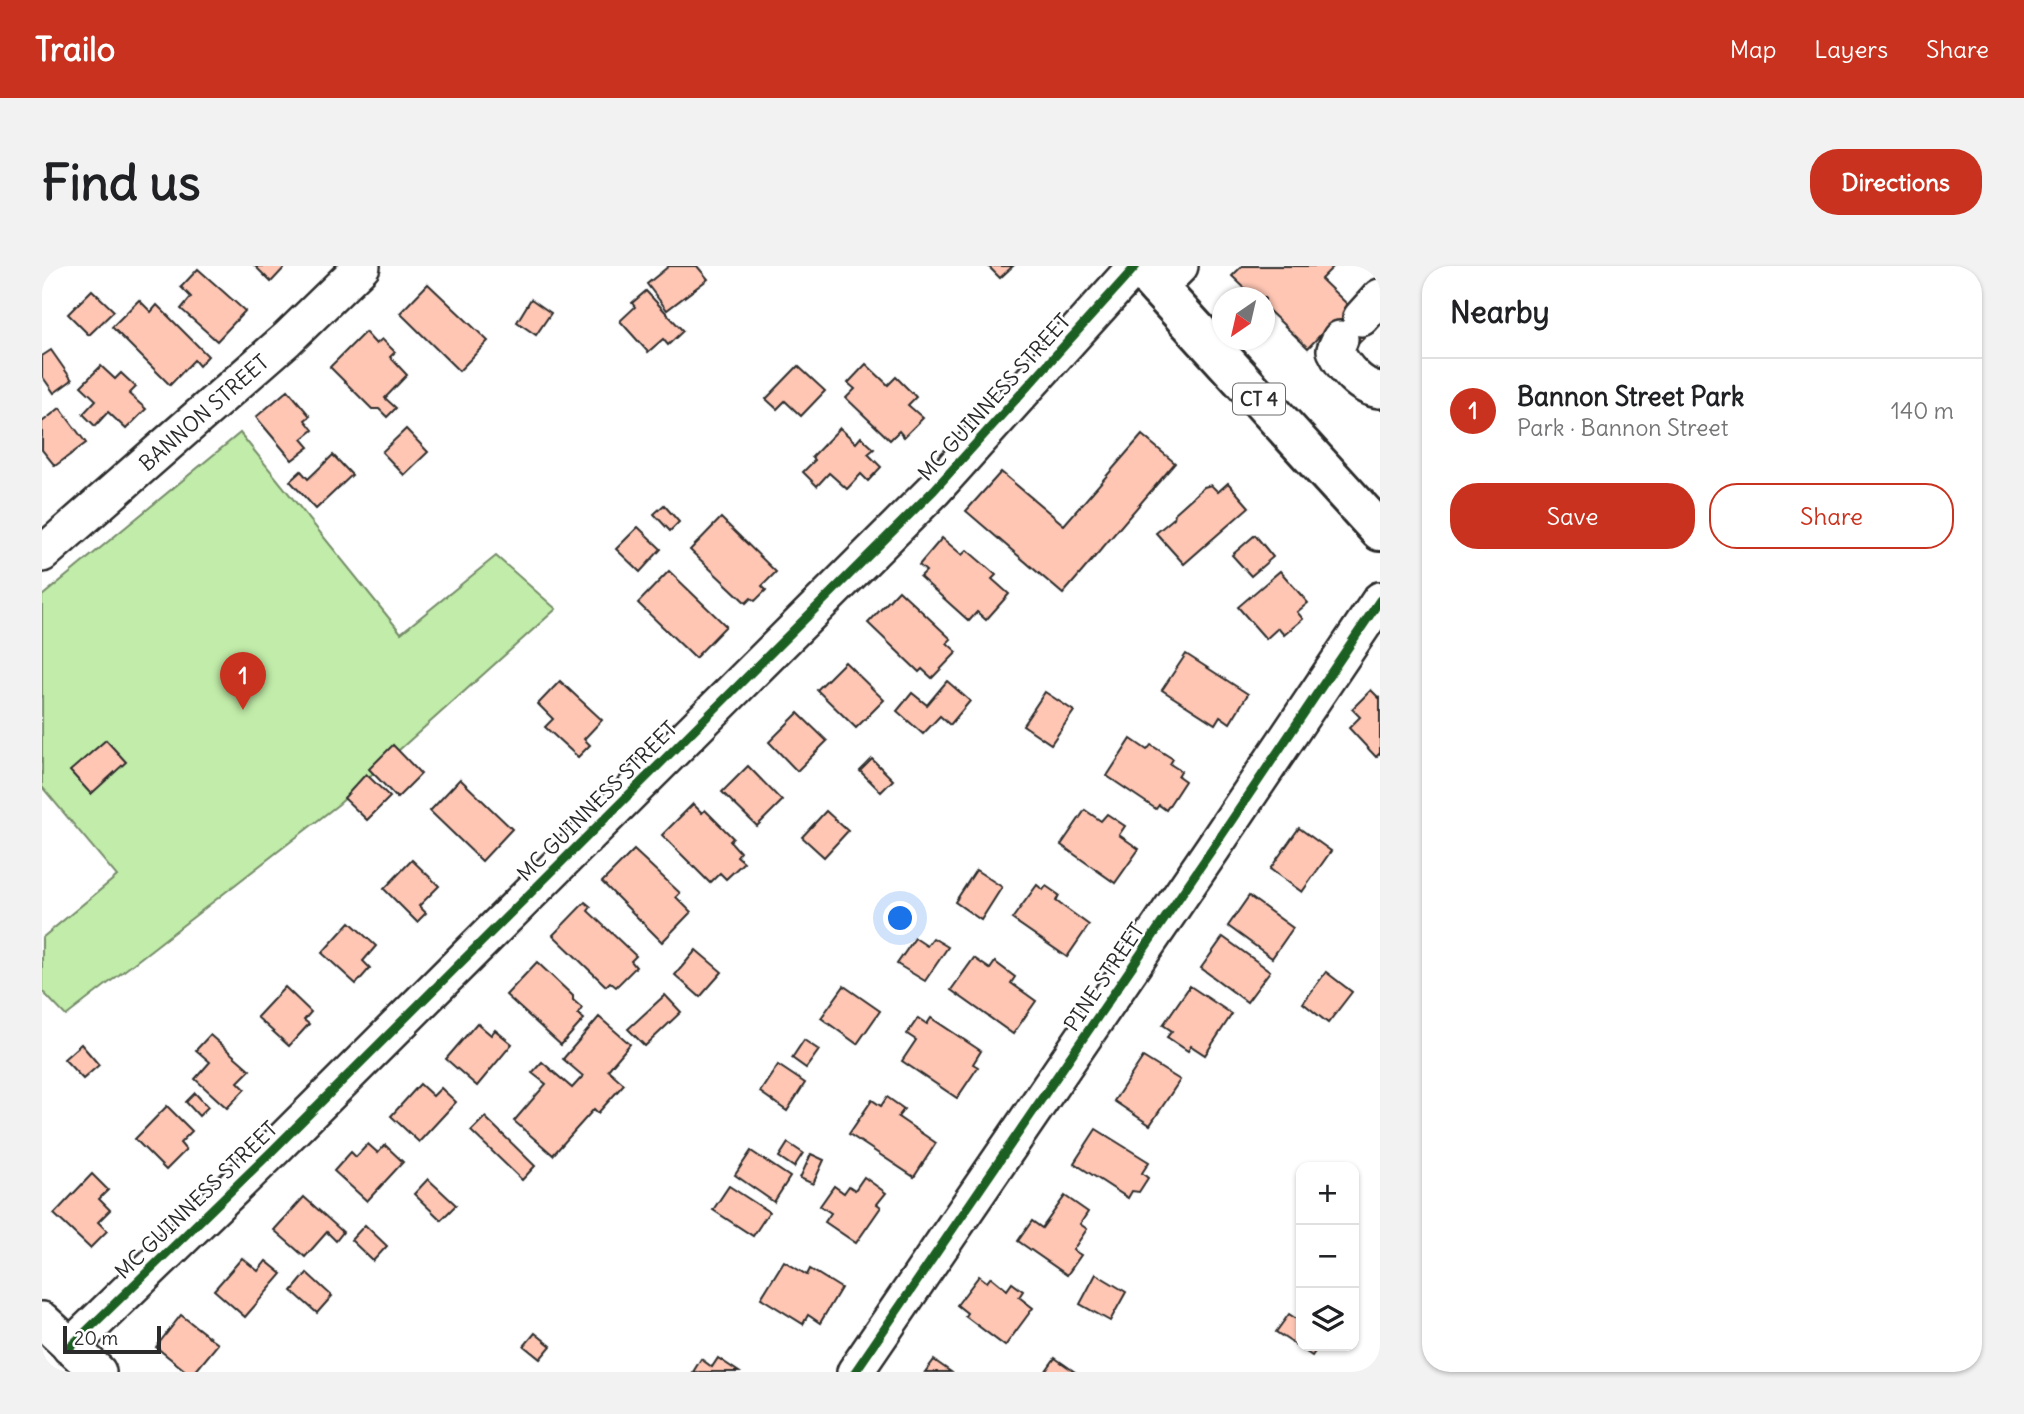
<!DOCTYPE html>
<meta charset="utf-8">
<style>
:root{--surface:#fff;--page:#f2f2f2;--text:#202124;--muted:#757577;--line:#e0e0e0;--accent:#c8321e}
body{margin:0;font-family:Delius,sans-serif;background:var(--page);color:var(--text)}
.controls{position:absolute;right:21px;bottom:21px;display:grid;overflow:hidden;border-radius:14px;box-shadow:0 2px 5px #0004}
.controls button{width:63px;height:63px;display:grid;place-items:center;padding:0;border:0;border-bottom:2px solid var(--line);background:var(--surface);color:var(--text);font:35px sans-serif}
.compass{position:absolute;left:1170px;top:21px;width:63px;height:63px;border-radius:50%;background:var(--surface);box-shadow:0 2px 5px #0004;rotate:214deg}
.scale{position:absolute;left:21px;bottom:18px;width:98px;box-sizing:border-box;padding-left:7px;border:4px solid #2b2b2b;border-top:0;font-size:19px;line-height:24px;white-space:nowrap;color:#2b2b2b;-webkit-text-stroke:5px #fff;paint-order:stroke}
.you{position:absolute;left:859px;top:653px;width:24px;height:24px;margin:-18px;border:5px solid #fff;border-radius:50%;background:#1a73e8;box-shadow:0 0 0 10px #1a73e833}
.badge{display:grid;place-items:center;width:46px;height:46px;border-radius:50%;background:var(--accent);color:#fff;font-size:23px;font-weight:700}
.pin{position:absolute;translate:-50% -58px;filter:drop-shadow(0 2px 4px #0008)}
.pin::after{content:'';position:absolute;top:37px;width:24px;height:21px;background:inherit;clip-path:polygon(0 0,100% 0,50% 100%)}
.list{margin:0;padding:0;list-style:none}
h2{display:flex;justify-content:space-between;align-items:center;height:91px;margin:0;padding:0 28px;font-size:30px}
h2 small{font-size:23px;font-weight:400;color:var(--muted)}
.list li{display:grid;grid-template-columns:46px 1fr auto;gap:21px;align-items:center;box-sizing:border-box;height:105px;padding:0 28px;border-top:2px solid var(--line)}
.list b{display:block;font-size:26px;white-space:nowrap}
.list p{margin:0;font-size:23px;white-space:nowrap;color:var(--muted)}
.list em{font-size:23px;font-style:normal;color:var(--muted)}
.actions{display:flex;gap:14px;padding:21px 28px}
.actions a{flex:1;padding:16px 0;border:2px solid var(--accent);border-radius:28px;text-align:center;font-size:24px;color:var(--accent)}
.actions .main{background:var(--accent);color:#fff}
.icon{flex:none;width:38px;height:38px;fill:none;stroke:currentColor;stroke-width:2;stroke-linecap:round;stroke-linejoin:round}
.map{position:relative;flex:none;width:1338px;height:1106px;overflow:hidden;border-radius:28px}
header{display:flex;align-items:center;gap:42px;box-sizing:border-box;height:98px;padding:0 35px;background:var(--accent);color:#fff}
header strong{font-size:33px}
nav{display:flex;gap:38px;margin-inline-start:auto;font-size:24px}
.intro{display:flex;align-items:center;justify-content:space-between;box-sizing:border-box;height:168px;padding:0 42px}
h1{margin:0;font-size:49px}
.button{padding:18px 32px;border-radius:28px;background:var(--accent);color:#fff;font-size:24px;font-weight:700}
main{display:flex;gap:42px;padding:0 42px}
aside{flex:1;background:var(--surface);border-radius:28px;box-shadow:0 2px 5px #0004}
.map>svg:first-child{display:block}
.green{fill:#c1eca9;stroke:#768c6a;stroke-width:2}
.building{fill:#ffc6b4;stroke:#2b2b2b;stroke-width:2}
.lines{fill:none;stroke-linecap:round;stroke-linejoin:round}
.minor-casing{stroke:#2b2b2b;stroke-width:40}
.major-casing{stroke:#2b2b2b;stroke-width:44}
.minor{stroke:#fff;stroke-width:35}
.major{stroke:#fff;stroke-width:38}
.cycleway-casing{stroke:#fff;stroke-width:13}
.cycleway{stroke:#1b5e20;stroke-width:9}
.labels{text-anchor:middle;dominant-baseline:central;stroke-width:5;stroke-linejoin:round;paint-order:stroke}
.shield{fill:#fff;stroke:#6b6b6b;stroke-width:2}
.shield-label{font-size:19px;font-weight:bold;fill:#2b2b2b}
.street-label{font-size:21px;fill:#2b2b2b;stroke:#fff}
</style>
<header>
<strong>Trailo</strong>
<nav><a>Map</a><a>Layers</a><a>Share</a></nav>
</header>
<div class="intro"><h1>Find us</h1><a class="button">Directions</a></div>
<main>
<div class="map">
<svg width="1338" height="1106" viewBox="0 0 1338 1106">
<rect width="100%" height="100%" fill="#fff"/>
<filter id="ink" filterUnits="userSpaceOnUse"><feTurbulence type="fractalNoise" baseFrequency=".0143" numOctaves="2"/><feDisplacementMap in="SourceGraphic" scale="14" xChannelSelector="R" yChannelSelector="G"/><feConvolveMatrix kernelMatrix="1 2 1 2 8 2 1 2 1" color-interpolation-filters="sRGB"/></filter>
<g filter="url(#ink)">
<path class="green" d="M198,167l161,200 95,-77 60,53 -217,195 -273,212 -24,-25v-53l75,-62 -75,-89v-191z"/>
<g class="building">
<path d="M213,0h31l-15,16z"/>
<path d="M627,0h28l11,13 -41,31 -20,-26z"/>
<path d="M946,0h25l-13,12z"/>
<path d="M1200,0h92l-13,13 52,50 -21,21 -25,-22 -19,20 -43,-41v-9h-10l-23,-22z"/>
<path d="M156,3l47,42 -28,30 -36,-32 10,-12 -10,-10z"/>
<path d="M386,18l60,57 -29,30 -59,-58z"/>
<path d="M50,24l22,21 -25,24 -21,-21z"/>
<path d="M604,25l37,40 -15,14 -5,-6 -15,13 -28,-31 15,-14 -3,-4z"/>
<path d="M489,33l20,14 -15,22 -19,-13z"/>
<path d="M97,34l12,12 6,-7 51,51 -9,10 -5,-6 -24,25 -58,-58z"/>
<path d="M323,66l11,12 6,-5 13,13 -5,5 17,18 -22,23 11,10 -9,9 -8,-8h-7l-42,-42z"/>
<path d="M9,84l21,30 -18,13 -12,-17v-20z"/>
<path d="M824,98l22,21 8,-8 20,20 -8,8 15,13 -19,19 -5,-6 -9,9 -44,-42 9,-9 -7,-6z"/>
<path d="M59,100l14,13 6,-6 15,14 -7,7 17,15 -20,20 -18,-17 -13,14 -12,-12 13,-14 -15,-14z"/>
<path d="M756,100l27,25 -24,25 -16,-15 -8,8 -11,-10z"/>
<path d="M246,124l22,26 -5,4 8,10 -11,9 7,8 -17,13 -36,-43z"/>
<path d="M18,142l26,35 -31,23 -13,-16v-28z"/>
<path d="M798,162l16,15 5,-6 13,12 -6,5 13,13 -13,14 -7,-7 -14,15 -18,-16 -12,13 -14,-14 12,-12 -3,-3z"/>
<path d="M364,163l22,23 -24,23 -22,-23z"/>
<path d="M1100,169l33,28 -112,131 -97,-83 35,-39 63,53z"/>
<path d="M291,189l19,20 -36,34 -26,-28 11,-10 7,8z"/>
<path d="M1186,217l21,24 -65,57 -28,-31 18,-15 1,-5 29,-26 7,-2 7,7z"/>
<path d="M622,239l15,17 -9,9 -16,-17z"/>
<path d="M679,252l55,54 -14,14 4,4 -11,11 -4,-3 -5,5 -56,-53z"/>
<path d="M596,261l23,22 -21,23 -24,-23z"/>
<path d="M1213,269l18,22 -22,19 -19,-21z"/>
<path d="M900,272l20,17 5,-5 29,25 -4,4 17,15 -23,26 -9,-8 -8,9 -49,-44 6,-6 -7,-6z"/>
<path d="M627,305l57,55 -31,32 -57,-55z"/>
<path d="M1238,305l28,32 -11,9 6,7 -19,16 -6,-7 -12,11 -28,-32z"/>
<path d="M857,324l52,49 -4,4 10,9 -25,26 -10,-9 -3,3 -51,-49z"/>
<path d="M1144,388l62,40 -18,29 -10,-7 -5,8 -53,-34z"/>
<path d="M803,396l39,38 -28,28 -39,-38z"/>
<path d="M518,415l42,39 -18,19 6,6 -12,12 -33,-30 8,-8 -15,-15z"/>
<path d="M905,415l23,20 -20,24 -10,-9 -17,18 -26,-23 15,-18 15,12z"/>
<path d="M1329,424l8,8 1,-2v57l-4,4 -27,-29 11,-11 -8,-8z"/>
<path d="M1003,426l29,19 -23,33 -28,-19z"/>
<path d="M756,447l29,28 -30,30 -28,-29z"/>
<path d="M1089,473l16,11 4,-5 22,14 -3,5 11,7 -3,5 7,5 -19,29 -7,-5 -3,4 -49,-33z"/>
<path d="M64,474l20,22 -35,32 -21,-23z"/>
<path d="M351,479l28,29 -24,24 -28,-29z"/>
<path d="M830,493l21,21 -12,12 -21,-21z"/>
<path d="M706,500l34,35 -25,25 -35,-34z"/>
<path d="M324,508l24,23 -23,23 -23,-22z"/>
<path d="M418,513l52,50 -30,32 -52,-50z"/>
<path d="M651,538l9,9 3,-3 28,28 -3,3 10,11 -3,4 7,6 -18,17 -6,-6 -10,10 -48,-48z"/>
<path d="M1043,544l16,11 6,-7 18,12 -6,9 20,14 -24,34 -54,-38z"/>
<path d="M784,545l22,20 -24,26 -22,-20z"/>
<path d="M1257,562l32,23 -29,41 -32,-23z"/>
<path d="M592,584l46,43 -4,4 15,15 -29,30 -60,-60z"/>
<path d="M370,594l27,26 -20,20 7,7 -9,9 -33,-33z"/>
<path d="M934,604l26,17 -21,33 -26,-18z"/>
<path d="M995,619l6,5 3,-4 13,9 -3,6 33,24 -22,32 -55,-38z"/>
<path d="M1207,630l44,32 -21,30 -44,-32z"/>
<path d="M543,636l6,5 -3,4 48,45 -5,5 5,6 -20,20 -6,-5 -4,4 -53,-51z"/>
<path d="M308,656l26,24 -13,15 7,7 -14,16 -34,-31z"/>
<path d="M1181,671l47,34 -23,31 -46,-34z"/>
<path d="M873,672l12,8 6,-8 15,9 -23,34 -28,-17z"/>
<path d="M654,684l26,22 -22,25 -25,-22z"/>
<path d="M932,692l16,11 5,-7 20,15 -4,6 25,18 -23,33 -62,-44z"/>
<path d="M495,696l36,34v4l9,8 -4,6 6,5 -23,26 -55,-50z"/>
<path d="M1284,706l26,20 -24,31 -25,-20z"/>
<path d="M802,720l36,25 -23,33 -36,-26z"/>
<path d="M1148,720l42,28 -27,41 -14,-9 -3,5 -21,-14 5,-6 -9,-6z"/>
<path d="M243,721l26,25 -7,8 5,4 -20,22 -32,-29z"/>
<path d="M623,729l16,17 -36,34 -17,-17z"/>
<path d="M557,751l31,27 -22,26 16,14 -26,29 -4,-4 -41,46 -39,-34 32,-37 -14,-11 10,-11 30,26 11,-12 -20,-17z"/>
<path d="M876,752l9,6 4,-6 50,33 -8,13 5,3 -21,31 -55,-37 14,-21 -9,-6z"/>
<path d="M435,757l14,12 4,-5 17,14 -35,42 -31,-27z"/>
<path d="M168,769l40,35 -12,12 7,7 -18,19 -32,-29 15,-17 -14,-12z"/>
<path d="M762,774l15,10 -13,18 -14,-10z"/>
<path d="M39,778l18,21 -16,14 -19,-20z"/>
<path d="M1101,791l37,23 -30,45 -36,-24z"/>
<path d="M736,799l27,18 -18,28 -27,-19z"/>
<path d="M378,818l13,12 8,-8 15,14 -37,40 -28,-26z"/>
<path d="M153,827l13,14 -9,9 -13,-14z"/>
<path d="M845,831l17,12 -6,8 38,26 -22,34 -65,-43 23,-34 9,6z"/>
<path d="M125,840l25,25 -12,12 6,7 -20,20 -31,-31z"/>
<path d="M443,851l50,49 -13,14 -51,-49z"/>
<path d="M1054,863l53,33 -7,11 6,5 -9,14 -7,-1 -4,7 -54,-35z"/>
<path d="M746,877l15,10 -9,14 -15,-10z"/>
<path d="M326,878l10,9 7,-8 18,17 -36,39 -33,-30 17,-19 5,5z"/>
<path d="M709,885l39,26 -16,25 -39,-27z"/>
<path d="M769,888l13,6 -11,24 -13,-6z"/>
<path d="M50,908l16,16 -9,9 11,11 -12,12 9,9 -17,17 -36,-34z"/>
<path d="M822,911l22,16 -9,11 4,3 -25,36 -31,-21 6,-9 -11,-7 14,-20 10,7 5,-7 6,4z"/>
<path d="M386,913l28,26 -15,15 -27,-26z"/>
<path d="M687,920l40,26 -16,24 -40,-26z"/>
<path d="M1023,930l23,16 -8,12 7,5 -14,21 8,5 -14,20 -49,-34 14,-20 10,7z"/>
<path d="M262,931l39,35 -7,9 -9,-9 -22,25 -31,-27z"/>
<path d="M323,959l22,21 -14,15 -22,-21z"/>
<path d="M200,992l16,13 8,-10 16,13 -37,43 -31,-27z"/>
<path d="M742,995l23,14 3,-6 31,19 -21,35 -12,-8 -5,9 -42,-26z"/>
<path d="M265,1007l25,23 -15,17 -25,-22z"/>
<path d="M1054,1008l30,18 -16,29 -30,-17z"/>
<path d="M937,1010l8,6 4,-5 16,13 5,-7 11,8 -4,6 14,11 -28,38 -40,-30 2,-3 -10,-8z"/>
<path d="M1247,1048l12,8v24h18l-7,10 -36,-24z"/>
<path d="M139,1049l37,29 -23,28h-8l-31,-25z"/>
<path d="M493,1067l16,13 -11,13 -16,-13z"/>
<path d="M676,1092l21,14h-46l8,-13 11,8z"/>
<path d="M1013,1092l20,14h-30z"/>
<path d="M892,1094l17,12h-26z"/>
</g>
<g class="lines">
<defs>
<g id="minor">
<path d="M1115,23l23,-23"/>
<path d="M1319,52l19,-21"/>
<path d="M1298,73l-5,11c8,17 25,38 45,40"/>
<path id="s1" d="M0,288l245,-215 75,-73"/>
<path d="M0,1054l56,52"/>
<path d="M28,1081l201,-195 663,-662 202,-224"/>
<path d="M813,1106l358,-524 167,-248"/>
</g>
<path id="major" d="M1096,0l242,265"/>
</defs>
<use href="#minor" class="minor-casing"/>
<use href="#major" class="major-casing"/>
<use href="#minor" class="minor"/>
<use href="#major" class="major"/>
<defs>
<g id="cycleway">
<path d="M28,1081l201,-195 663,-662 202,-224"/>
<path d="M813,1106l358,-524 167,-248"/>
</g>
</defs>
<use href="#cycleway" class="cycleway-casing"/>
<use href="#cycleway" class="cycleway"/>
</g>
</g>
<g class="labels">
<rect class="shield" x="1191" y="117.5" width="52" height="31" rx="5"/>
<g class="shield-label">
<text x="1217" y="133">CT 4</text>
</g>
<g class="street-label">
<text transform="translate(952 131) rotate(-48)">MC GUINNESS STREET</text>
<text stroke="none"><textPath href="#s1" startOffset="215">BANNON STREET</textPath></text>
<text transform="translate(555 535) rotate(-45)">MC GUINNESS STREET</text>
<text transform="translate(1062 711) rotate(-56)">PINE STREET</text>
<text transform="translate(154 934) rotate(-44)">MC GUINNESS STREET</text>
</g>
</g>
</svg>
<div class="controls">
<button>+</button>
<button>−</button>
<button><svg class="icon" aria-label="layers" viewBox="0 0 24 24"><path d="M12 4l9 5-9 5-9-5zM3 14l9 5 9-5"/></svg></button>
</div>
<svg class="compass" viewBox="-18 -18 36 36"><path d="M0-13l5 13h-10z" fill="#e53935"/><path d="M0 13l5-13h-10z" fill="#757577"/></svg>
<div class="scale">20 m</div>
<div class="you"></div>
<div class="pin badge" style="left:201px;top:444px">1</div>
</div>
<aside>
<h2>Nearby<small></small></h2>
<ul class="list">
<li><span class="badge">1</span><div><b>Bannon Street Park</b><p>Park · Bannon Street</p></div><em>140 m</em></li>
</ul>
<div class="actions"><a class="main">Save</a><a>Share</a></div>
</aside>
</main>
